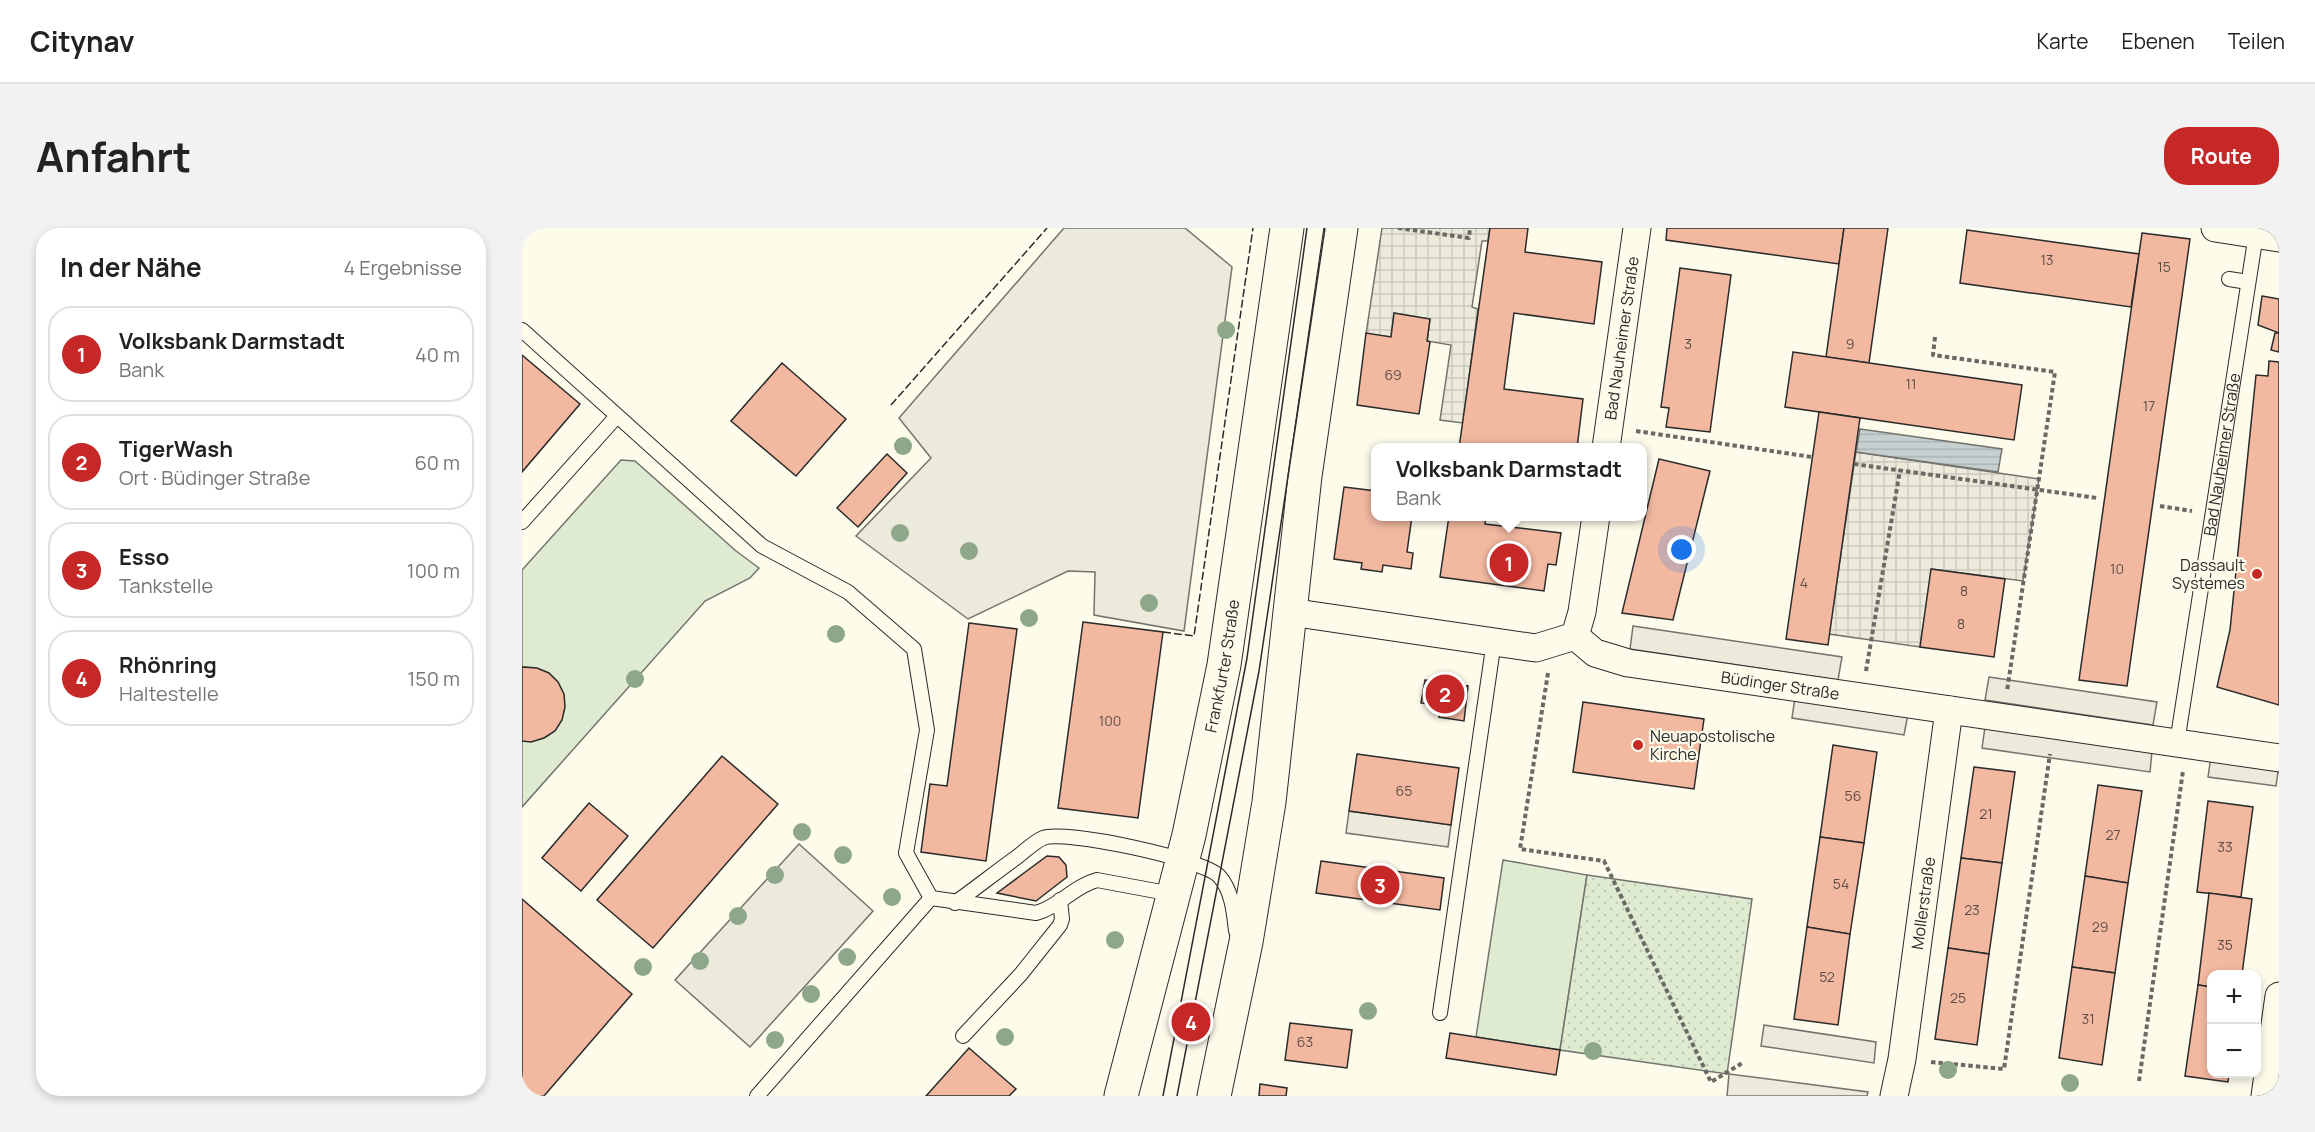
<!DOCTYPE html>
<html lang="de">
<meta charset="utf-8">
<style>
:root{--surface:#fff;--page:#f2f2f2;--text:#222;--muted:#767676;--line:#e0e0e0;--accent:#c62828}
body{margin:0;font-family:Manrope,sans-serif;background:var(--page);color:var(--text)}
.controls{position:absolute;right:18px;bottom:18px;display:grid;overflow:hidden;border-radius:12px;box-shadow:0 3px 9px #0003}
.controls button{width:54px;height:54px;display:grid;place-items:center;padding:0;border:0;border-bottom:2px solid var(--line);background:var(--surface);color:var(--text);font:30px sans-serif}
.you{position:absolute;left:1160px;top:322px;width:21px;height:21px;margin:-15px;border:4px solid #fff;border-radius:50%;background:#1a73e8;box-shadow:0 0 0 9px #1a73e833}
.badge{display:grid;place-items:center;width:39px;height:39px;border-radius:50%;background:var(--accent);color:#fff;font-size:20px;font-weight:700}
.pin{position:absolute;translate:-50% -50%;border:3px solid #fff;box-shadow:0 2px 6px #0006}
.popup{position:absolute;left:849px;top:215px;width:276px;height:78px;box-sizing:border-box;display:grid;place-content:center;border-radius:12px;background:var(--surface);filter:drop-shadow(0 2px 4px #0005);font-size:20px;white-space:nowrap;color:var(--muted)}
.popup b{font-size:22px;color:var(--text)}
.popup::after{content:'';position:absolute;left:50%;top:100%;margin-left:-12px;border:12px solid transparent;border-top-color:var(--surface)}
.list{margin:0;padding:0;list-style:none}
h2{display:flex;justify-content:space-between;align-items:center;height:78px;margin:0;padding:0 24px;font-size:26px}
h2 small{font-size:20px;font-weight:400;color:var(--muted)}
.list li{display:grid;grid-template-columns:39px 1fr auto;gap:18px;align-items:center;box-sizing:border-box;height:96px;margin:0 12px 12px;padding:0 12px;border:2px solid var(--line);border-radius:24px}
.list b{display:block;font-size:22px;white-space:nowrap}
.list p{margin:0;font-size:20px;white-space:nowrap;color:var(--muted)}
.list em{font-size:20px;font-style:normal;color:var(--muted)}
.map{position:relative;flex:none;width:1757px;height:868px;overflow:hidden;border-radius:24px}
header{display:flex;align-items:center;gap:36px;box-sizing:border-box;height:84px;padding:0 30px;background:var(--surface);border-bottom:2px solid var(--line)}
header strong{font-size:28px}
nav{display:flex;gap:33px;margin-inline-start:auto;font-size:21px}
.intro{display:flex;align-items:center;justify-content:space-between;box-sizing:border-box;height:144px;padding:0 36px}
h1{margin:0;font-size:42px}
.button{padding:15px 27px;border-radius:24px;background:var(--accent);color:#fff;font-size:21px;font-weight:700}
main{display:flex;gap:36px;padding:0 36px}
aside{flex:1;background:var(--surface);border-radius:24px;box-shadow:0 3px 9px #0003}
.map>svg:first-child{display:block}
.grass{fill:#deebd1;stroke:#74746e;stroke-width:1.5}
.park{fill:url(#park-dots);stroke:#74746e;stroke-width:1.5}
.parking{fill:#eceadb;stroke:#74746e;stroke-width:1.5}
.plaza{fill:url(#plaza-grid);stroke:#74746e;stroke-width:1.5}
.water{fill:url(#water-rules);stroke:#74746e;stroke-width:1.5}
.building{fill:#f2b8a0;stroke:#2b2b2b;stroke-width:1.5}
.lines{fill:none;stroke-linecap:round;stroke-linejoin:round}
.lane-casing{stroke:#2b2b2b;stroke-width:16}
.street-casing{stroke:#2b2b2b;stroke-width:29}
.secondary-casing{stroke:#2b2b2b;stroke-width:35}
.path{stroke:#6a6964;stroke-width:4;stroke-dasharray:4.5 3;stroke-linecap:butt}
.lane{stroke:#fdfbea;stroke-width:14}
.street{stroke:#fdfbea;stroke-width:27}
.secondary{stroke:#fdfbea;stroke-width:33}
.tram{stroke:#2b2b2b;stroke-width:1.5}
.fence{stroke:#2b2b2b;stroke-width:1.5;stroke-dasharray:8 3;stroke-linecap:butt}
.tree{fill:#8ea78a}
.poi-dot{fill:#c62828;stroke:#fdfbea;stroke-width:2}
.labels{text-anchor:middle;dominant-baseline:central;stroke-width:4.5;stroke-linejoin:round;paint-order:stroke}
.number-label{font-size:14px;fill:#5d4e48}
.street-label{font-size:16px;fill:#2b2b2b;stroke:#fdfbea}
.poi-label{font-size:16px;fill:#2b2b2b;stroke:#fdfbea;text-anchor:end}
</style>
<header>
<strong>Citynav</strong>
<nav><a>Karte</a><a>Ebenen</a><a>Teilen</a></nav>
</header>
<div class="intro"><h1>Anfahrt</h1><a class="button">Route</a></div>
<main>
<aside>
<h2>In der Nähe<small>4 Ergebnisse</small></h2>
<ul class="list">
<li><span class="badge">1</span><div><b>Volksbank Darmstadt</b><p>Bank</p></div><em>40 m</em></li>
<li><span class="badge">2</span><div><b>TigerWash</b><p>Ort · Büdinger Straße</p></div><em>60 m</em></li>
<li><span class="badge">3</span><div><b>Esso</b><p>Tankstelle</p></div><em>100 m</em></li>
<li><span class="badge">4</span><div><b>Rhönring</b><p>Haltestelle</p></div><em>150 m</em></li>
</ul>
</aside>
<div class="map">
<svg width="1757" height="868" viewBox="0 0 1757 868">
<defs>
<pattern id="park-dots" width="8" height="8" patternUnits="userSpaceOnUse" patternTransform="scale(1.5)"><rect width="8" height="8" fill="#deebd1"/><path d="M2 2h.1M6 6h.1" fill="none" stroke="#bfcab4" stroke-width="1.8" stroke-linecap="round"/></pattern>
<pattern id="plaza-grid" width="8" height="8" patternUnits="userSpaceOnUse" patternTransform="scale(1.5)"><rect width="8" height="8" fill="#eceadb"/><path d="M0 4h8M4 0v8" fill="none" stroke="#cbc9bc"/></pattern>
<pattern id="water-rules" width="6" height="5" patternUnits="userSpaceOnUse" patternTransform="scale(1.5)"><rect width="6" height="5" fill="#c7d0d0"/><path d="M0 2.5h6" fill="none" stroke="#abb3b3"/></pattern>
</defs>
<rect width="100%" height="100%" fill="#fdfbea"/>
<g class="grass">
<path d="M99,232l14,1 101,90 23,17 -9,10 -45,23 -183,206v-66c56,4 57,-76 0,-74v-97z"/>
<path d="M981,632l84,15 -27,175 -84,-13z"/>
</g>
<path class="park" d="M1065,647l165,24 -25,175 -167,-24z"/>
<g class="parking">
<path d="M542,0h121l47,39 -48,364 -90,-16 1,-43 -27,-1 -100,48 -112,-83 75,-78 -32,-40z"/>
<path d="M1111,398l209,31 -4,23 -208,-31z"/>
<path d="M1467,449l168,25 -4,23 -168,-25z"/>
<path d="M1273,469l113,17 -4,21 -112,-17z"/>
<path d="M1463,499l167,24 -2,21 -168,-24z"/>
<path d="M1689,528l68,9 -3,21 -68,-9z"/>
<path d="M827,583l102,14 -3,22 -102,-14z"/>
<path d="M277,616l74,67 -123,136 -75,-67z"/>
<path d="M1242,797l112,17 -2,21 -113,-17z"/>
<path d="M1207,846l139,18 -1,4h-140z"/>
</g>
<g class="plaza">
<path d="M860,0h108l-2,13h-6l-10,66 6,2 -15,114 -23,-3 11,-75 -24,-4 3,-22 -36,-6 -3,24 -25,-3z"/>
<path d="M1334,224l183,27 -16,102 -91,-12 -12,78 -91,-13z"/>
</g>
<path class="water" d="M1338,201l142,20 -4,23 -142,-20z"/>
<g class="building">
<path d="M968,0h38l-3,24 77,10 -8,62 -80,-11 -10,76 79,10 -6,49h-118z"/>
<path d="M1145,0h177l-5,36 -173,-24z"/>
<path d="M1322,0h44l-19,135 -43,-6z"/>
<path d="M1445,2l172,24 -8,53 -171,-24z"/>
<path d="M1620,5l48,6 -63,447 -48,-6z"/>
<path d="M1158,40l51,7 -21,157 -44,-5 3,-19 -8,-1z"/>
<path d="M1740,68l17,3v34l-21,-8z"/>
<path d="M872,85l36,6 -3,22 3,1 -11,72 -62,-9 9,-72 25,4z"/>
<path d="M1753,105h4v19l-8,-2z"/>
<path d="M1271,124l229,33 -8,55 -229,-33z"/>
<path d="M0,127l58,49 -58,68z"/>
<path d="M1747,133l10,1v343l-62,-18 13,-57 26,-255 12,1z"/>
<path d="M260,135l64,56 -50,57 -65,-55z"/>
<path d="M1297,184l41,6 -32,227 -42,-6z"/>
<path d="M365,226l20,19 -49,54 -21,-19z"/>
<path d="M1137,231l51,12 -37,149 -51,-7z"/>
<path d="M822,259l32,4v25h36l-5,36 6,1 -2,16 -28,-4 -1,7 -21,-3 1,-6 -28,-4z"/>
<path d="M927,288h37l-1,8 76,9 -5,32 -8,-1 -4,27 -104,-14z"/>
<path d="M1409,341l74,10 -11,78 -74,-10z"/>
<path d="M561,394l80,10 -25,186 -80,-10z"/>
<path d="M447,395l48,6 -31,232 -65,-9 9,-68 17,2z"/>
<path d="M0,439l15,1 12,5 9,9 6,12 1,13 -3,13 -7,11 -11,7 -13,4 -9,-1z"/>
<path d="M903,452l43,6 -4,35 -25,-4 1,-11 -19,-3z"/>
<path d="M1061,474l121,17 -10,70 -121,-17z"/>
<path d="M1311,517l44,7 -13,91 -44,-6z"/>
<path d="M835,526l102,14 -8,57 -102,-14z"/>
<path d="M200,528l56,48 -125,144 -56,-48z"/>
<path d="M1452,539l41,5 -13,91 -41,-5z"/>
<path d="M1576,557l44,6 -14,92 -43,-7z"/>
<path d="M1686,573l45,6 -12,90 -44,-5z"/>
<path d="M67,575l39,33 -47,55 -39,-33z"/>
<path d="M1298,609l44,6 -14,91 -43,-7z"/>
<path d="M525,628l12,1 7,8 1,12 -31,24 -39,-8z"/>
<path d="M1439,630l41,5 -13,91 -41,-6z"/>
<path d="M799,633l123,17 -4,32 -124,-17z"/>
<path d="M1563,648l43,7 -13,90 -43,-6z"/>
<path d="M1687,665l43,6 -10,75h-30v13l-14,-2z"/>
<path d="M0,671l110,95 -88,102h-22z"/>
<path d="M1285,699l43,7 -12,91 -44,-6z"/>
<path d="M1426,720l41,6 -12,91 -42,-6z"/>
<path d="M1550,739l43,6 -13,92 -43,-7z"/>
<path d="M1676,757l14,2v87h17l-1,8 -43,-6z"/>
<path d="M768,795l62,7 -5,38 -62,-8z"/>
<path d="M928,805l110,17 -4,25 -110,-17z"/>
<path d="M447,820l47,41 -7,7h-83z"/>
<path d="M738,856l27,4 -1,8h-27z"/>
</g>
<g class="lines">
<defs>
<g id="lane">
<path d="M1707,51l19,3"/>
<path d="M0,102l240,216 86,46 66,57 13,81 -21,123 25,45 105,15c23,-6 38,-27 61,-33l75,14"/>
<path d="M0,294l95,-106"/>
<path id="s1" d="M1655,515l79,-509"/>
<path d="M433,675c21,-15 41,-31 62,-46 8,-6 17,-15 26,-19 20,-9 160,21 176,38 13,14 15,37 17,55"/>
<path d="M918,785l54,-372"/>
<path d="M441,808l58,-62 39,-49 2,-6 -2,-19"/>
<path d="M235,868l174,-198"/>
</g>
<g id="street">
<path d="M1693,0l64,10"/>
<path id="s2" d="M1084,220l31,-220"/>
<path id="s3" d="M768,384l246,36 39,-12 20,17 33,10 651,95"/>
<path d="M1053,408l7,-24 14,-96"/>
<path id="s4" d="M1372,868l8,-37 47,-349"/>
<path d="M1743,868l14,-100"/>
</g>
<g id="secondary">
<path id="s5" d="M599,868l68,-261 35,-170 63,-437"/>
<path d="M692,868l32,-154 23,-140 36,-326 36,-248"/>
</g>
</defs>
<use href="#lane" class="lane-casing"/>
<use href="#street" class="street-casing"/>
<use href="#secondary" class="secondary-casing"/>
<g class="path">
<path d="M876,0l71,10 1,-10"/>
<path d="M1413,109l-2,18 122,17 -48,319"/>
<path d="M1114,203l176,26"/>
<path d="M1332,236l243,34"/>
<path d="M1638,278l32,5"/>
<path d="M1344,443l34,-201"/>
<path d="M1026,445l-28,176 84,12 107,221 33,-20"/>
<path d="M1409,834l73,7 46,-315"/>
<path d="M1617,853l44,-310"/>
</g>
<use href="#lane" class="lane"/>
<use href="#street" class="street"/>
<use href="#secondary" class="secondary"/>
<g class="tram">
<path d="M641,868l84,-438 60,-430"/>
<path d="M655,868l82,-425 66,-443"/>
</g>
<g class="fence">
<path d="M369,177l156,-177"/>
<path d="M641,404l31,4 59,-408"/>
</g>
</g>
<g class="tree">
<circle cx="704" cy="102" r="9"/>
<circle cx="381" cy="218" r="9"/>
<circle cx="378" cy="305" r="9"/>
<circle cx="447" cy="323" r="9"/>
<circle cx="627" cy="375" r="9"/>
<circle cx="507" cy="390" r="9"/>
<circle cx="314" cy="406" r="9"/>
<circle cx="113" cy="451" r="9"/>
<circle cx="280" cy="604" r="9"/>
<circle cx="321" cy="627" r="9"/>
<circle cx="253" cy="647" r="9"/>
<circle cx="370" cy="669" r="9"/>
<circle cx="216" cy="688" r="9"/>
<circle cx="593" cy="712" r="9"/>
<circle cx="325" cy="729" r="9"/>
<circle cx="178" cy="733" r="9"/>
<circle cx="121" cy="739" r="9"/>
<circle cx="289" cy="766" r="9"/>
<circle cx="846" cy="783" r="9"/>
<circle cx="483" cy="809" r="9"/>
<circle cx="253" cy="812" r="9"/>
<circle cx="1071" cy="823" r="9"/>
<circle cx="1426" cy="842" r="9"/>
<circle cx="1548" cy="855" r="9"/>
</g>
<g class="poi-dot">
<circle cx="1735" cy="346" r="6"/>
<circle cx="1116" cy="517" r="6"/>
</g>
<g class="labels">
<g class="number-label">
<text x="1525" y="31">13</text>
<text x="1642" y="38">15</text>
<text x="1166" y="115">3</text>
<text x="1328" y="115">9</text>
<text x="871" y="146">69</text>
<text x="1389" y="155">11</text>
<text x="1627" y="177">17</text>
<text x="1595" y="340">10</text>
<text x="1282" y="354">4</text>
<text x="1442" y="362">8</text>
<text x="1439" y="395">8</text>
<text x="588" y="492">100</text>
<text x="882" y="562">65</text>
<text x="1331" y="567">56</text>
<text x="1464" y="585">21</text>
<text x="1591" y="606">27</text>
<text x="1703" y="618">33</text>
<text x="1319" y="655">54</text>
<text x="1450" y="681">23</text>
<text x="1578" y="698">29</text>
<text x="1703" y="716">35</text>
<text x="1305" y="748">52</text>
<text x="1436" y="769">25</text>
<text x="1566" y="790">31</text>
<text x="783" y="813">63</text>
</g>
<g class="street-label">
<text stroke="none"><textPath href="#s2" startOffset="111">Bad Nauheimer Straße</textPath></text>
<text stroke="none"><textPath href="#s1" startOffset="292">Bad Nauheimer Straße</textPath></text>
<text stroke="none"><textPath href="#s5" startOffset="442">Frankfurter Straße</textPath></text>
<text stroke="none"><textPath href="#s3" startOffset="504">Büdinger Straße</textPath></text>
<text stroke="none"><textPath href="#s4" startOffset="195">Mollerstraße</textPath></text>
</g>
<g class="poi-label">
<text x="1723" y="337">Dassault<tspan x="1723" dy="18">Systemes</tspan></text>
<text x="1128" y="508" text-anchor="start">Neuapostolische<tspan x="1128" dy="18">Kirche</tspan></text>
</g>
</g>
</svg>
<div class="controls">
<button>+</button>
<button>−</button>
</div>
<div class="you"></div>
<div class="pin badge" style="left:987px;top:335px">1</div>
<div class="popup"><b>Volksbank Darmstadt</b>Bank</div>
<div class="pin badge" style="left:923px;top:466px">2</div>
<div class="pin badge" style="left:858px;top:657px">3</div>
<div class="pin badge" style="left:669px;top:794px">4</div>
</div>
</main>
